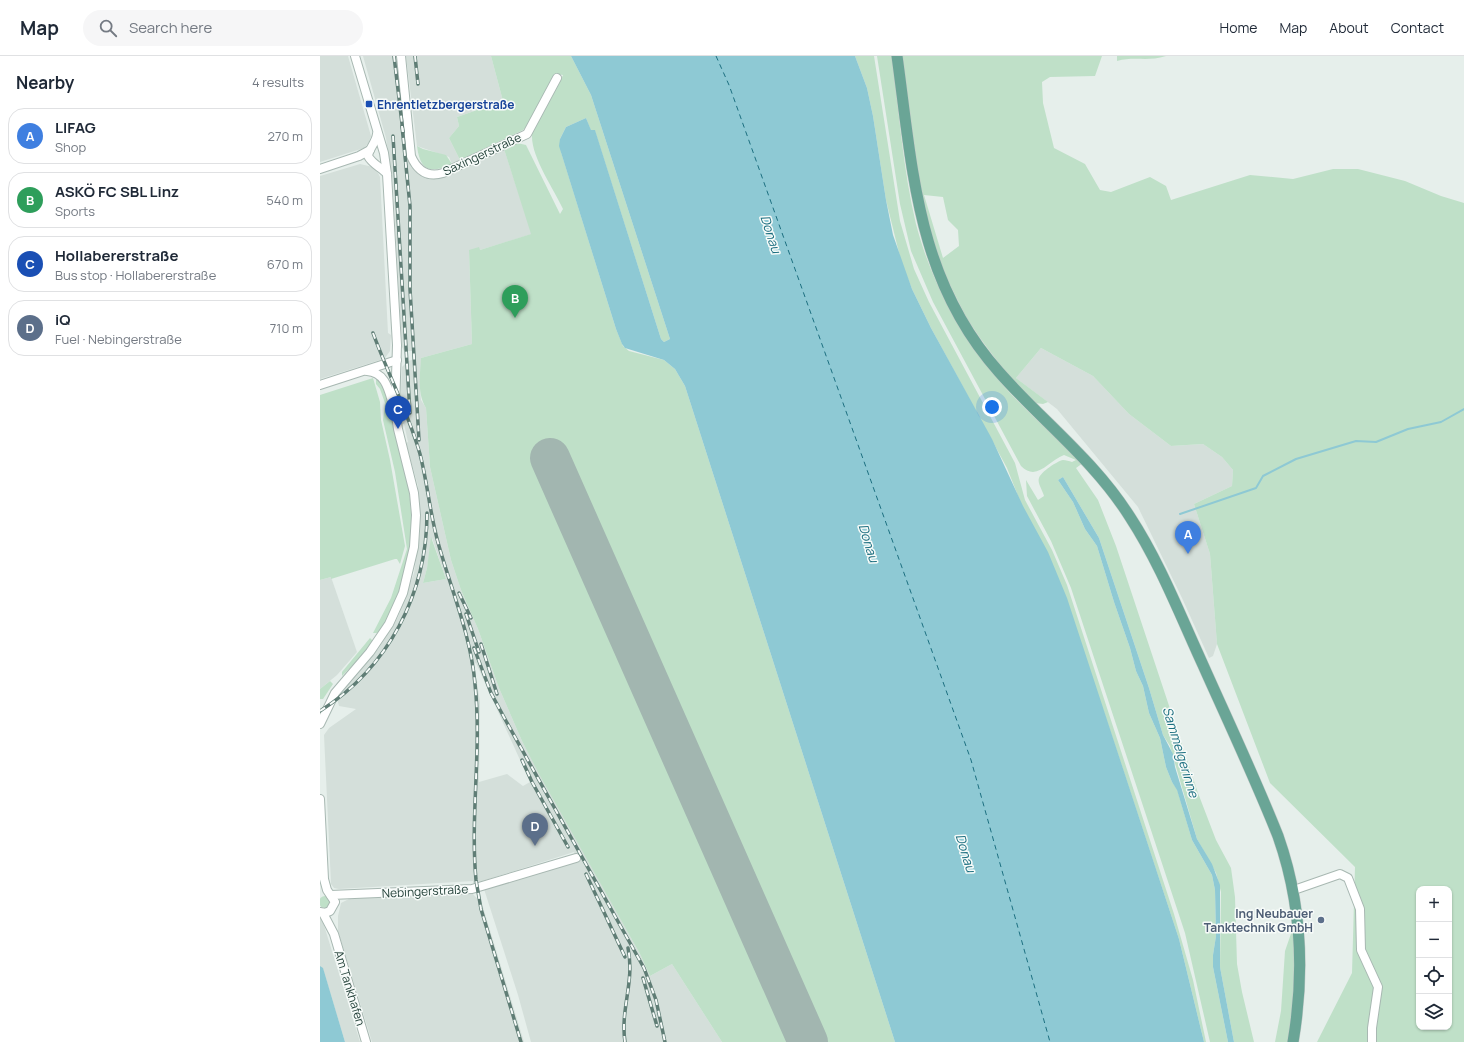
<!DOCTYPE html>
<meta charset="utf-8">
<style>
:root{--surface:#fff;--page:#f6f6f7;--text:#1f2937;--muted:#747a83;--line:#e0e1e3;--accent:#0f766e}
body{margin:0;font-family:Manrope,sans-serif;background:var(--page);color:var(--text)}
.controls{position:absolute;right:12px;bottom:12px;display:grid;overflow:hidden;border-radius:8px;box-shadow:0 1px 3px #0004}
.controls button{width:36px;height:36px;display:grid;place-items:center;padding:0;border:0;border-bottom:1px solid var(--line);background:var(--surface);color:var(--text);font:20px sans-serif}
.you{position:absolute;left:672px;top:351px;width:14px;height:14px;margin:-10px;border:3px solid #fff;border-radius:50%;background:#1a73e8;box-shadow:0 0 0 6px #1a73e833}
.badge{display:grid;place-items:center;width:26px;height:26px;border-radius:50%;background:var(--accent);color:#fff;font-size:13px;font-weight:700}
.pin{position:absolute;translate:-50% -33px;filter:drop-shadow(0 1px 2px #0008)}
.pin::after{content:'';position:absolute;top:21px;width:14px;height:12px;background:inherit;clip-path:polygon(0 0,100% 0,50% 100%)}
.list{margin:0;padding:0;list-style:none}
h2{display:flex;justify-content:space-between;align-items:center;height:52px;margin:0;padding:0 16px;font-size:17px}
h2 small{font-size:13px;font-weight:400;color:var(--muted)}
.list li{display:grid;grid-template-columns:26px 1fr auto;gap:12px;align-items:center;box-sizing:border-box;height:56px;margin:0 8px 8px;padding:0 8px;border:1px solid var(--line);border-radius:16px}
.list b{display:block;font-size:15px;white-space:nowrap}
.list p{margin:0;font-size:13px;white-space:nowrap;color:var(--muted)}
.list em{font-size:13px;font-style:normal;color:var(--muted)}
.icon{flex:none;width:22px;height:22px;fill:none;stroke:currentColor;stroke-width:2;stroke-linecap:round;stroke-linejoin:round}
.map{position:relative;flex:none;width:1144px;height:986px;overflow:hidden}
header{display:flex;align-items:center;gap:24px;box-sizing:border-box;height:56px;padding:0 20px;background:var(--surface);border-bottom:1px solid var(--line)}
header strong{font-size:19px}
nav{display:flex;gap:22px;margin-inline-start:auto;font-size:14px}
.search{width:280px;height:36px;background:var(--page);display:flex;align-items:center;gap:10px;box-sizing:border-box;padding:0 14px;border-radius:22px;color:var(--muted);font-size:15px}
main{display:flex}
aside{flex:1;background:var(--surface)}
.map>svg:first-child{display:block}
.built{fill:#d4dfda;fill-rule:evenodd}
.green{fill:#bfe0c8;fill-rule:evenodd}
.water{fill:#8ec9d4}
.lines{fill:none;stroke-linecap:round;stroke-linejoin:round}
.stream{stroke:#8ec9d4;stroke-width:2}
.ferry{stroke:#1c6f80;stroke-width:1;stroke-dasharray:5 4;stroke-linecap:butt}
.runway{stroke:#a2b6b0;stroke-width:40}
.minor-casing{stroke:#a8b8b2;stroke-width:10}
.major-casing{stroke:#c2cac8;stroke-width:12}
.minor{stroke:#fff;stroke-width:8}
.major{stroke:#6aa596;stroke-width:11}
.rail-casing{stroke:#5f7d75;stroke-width:3.5}
.rail{stroke:#f7fbf9;stroke-width:2;stroke-dasharray:6;stroke-linecap:butt}
.transit-dot{fill:#1a4fb4;stroke:#f7fbf9;stroke-width:1.5}
.service-dot{fill:#5c6f8a;stroke:#f7fbf9;stroke-width:1.5}
.labels{text-anchor:middle;dominant-baseline:central;stroke-width:3;stroke-linejoin:round;paint-order:stroke}
.transit-label{font-size:12px;font-weight:bold;fill:#164399;stroke:#f7fbf9;text-anchor:start}
.street-label{font-size:12px;fill:#24423a;stroke:#f7fbf9}
.service-label{font-size:12px;font-weight:bold;fill:#4e5e75;stroke:#f7fbf9;text-anchor:end}
.water-label{font-size:13px;font-style:italic;fill:#1c6f80;stroke:#f7fbf9}
</style>
<header>
<strong>Map</strong>
<div class="search"><svg class="icon" aria-label="search" viewBox="0 0 24 24"><circle cx="10" cy="10" r="6"/><path d="M15 15l6 6"/></svg>Search here</div>
<nav><a>Home</a><a>Map</a><a>About</a><a>Contact</a></nav>
</header>
<main>
<aside>
<h2>Nearby<small>4 results</small></h2>
<ul class="list">
<li><span class="badge" style="background:#3f7fe0">A</span><div><b>LIFAG</b><p>Shop</p></div><em>270 m</em></li>
<li><span class="badge" style="background:#2e9e5b">B</span><div><b>ASKÖ FC SBL Linz</b><p>Sports</p></div><em>540 m</em></li>
<li><span class="badge" style="background:#1a4fb4">C</span><div><b>Hollabererstraße</b><p>Bus stop · Hollabererstraße</p></div><em>670 m</em></li>
<li><span class="badge" style="background:#5c6f8a">D</span><div><b>iQ</b><p>Fuel · Nebingerstraße</p></div><em>710 m</em></li>
</ul>
</aside>
<div class="map">
<svg width="1144" height="986" viewBox="0 0 1144 986">
<rect width="100%" height="100%" fill="#e6efeb"/>
<g class="built">
<path d="M0,0h28l23,80 -2,6 -5,6 -44,14z"/>
<path d="M43,0h34l11,101 10,16 9,5 14,-1 63,-28 28,85 -52,16h-11l3,94 -51,14 -1,31 1,11 5,8 4,59 21,93 10,30 17,39 21,59 23,53 118,213 10,22 22,-12 50,78h-191l-13,-47 -34,-106 94,-29 -4,-8 -101,32v-3l-134,8 -5,-1 -3,-4 -7,-149 5,-7 27,-19 -17,-3 -2,-8 5,-8 37,-42 19,-31 16,-44 6,-40 -2,-47 -12,-43 2,-1 -4,-18h-2l-2,-14 2,-43 6,-6 7,-2v-8h-11l-2,-4 -9,-165 -7,-44zM112,482l14,41 -23,4 4,-15zM156,607l54,119 -7,4 -16,-12 -28,8 1,-80 -6,-38z"/>
<path d="M86,0h85l12,45 -46,16 2,9 -10,12 11,22 -8,4 -3,-7 -32,-11z"/>
<path d="M40,108l13,3 5,6 2,4 8,156 3,2 -1,16 -5,7 -5,2 -60,19v-203z"/>
<path d="M721,292l52,28 36,38 42,32 32,-2 19,13 11,13 -1,16 -38,18 16,50 7,90 -4,12 -4,2 -27,-60 -44,-91 -81,-98 -41,-31z"/>
<path d="M11,521l26,75 -20,23 -17,14v-109z"/>
<path d="M131,836l21,1 10,11 42,138h-152l-34,-111v-15l3,-13 10,-5z"/>
<path d="M0,860l3,6 37,120h-15l-22,-73 -3,-3z"/>
</g>
<g class="green">
<path d="M171,0h80l20,39 79,244 -6,3 -3,-3 -66,-208h-4l-5,-13 -20,9 -6,12 1,13 55,177 7,17 6,5 35,9 11,9 10,17 210,656h-173l-50,-78 -22,12 -10,-22 -101,-180 -17,-33 -23,-53 -21,-59 -17,-39 -10,-30 -21,-93 -4,-59c-9,-15 -6,-32 -5,-50l51,-14 -3,-94 10,-3 1,3 51,-16 -27,-85 13,-6 9,2 34,69 3,-5c-9,-20 -32,-52 -31,-74 1,-9 5,-18 10,-26 6,-12 16,-22 21,-34l-6,-1 -27,49 -7,7 -63,30 -11,-22 10,-12 -2,-9 46,-16z"/>
<path d="M535,0h19l26,165 14,48 15,33 86,161 10,37 27,50 15,35 107,329 19,66 13,62h-2l-25,-103 -75,-227 -97,-244 -76,-140 -19,-39 -11,-28 -15,-61 -13,-84 -6,-28z"/>
<path d="M557,0h15c7,56 11,113 24,168 14,54 41,106 77,149 26,33 60,61 90,90l-7,5 22,32 18,46 82,247 18,47 15,28 4,29 2,67 5,28 12,50h-20l-14,-75 1,-75 -5,-19 -19,-34 -27,-93 -7,-11 -14,-47 -50,-150 -36,-61 -5,3 15,22 12,27 12,17 17,56 16,46 6,23 7,15 6,27 11,25 6,29 6,15 5,7 15,51 20,35 3,15 1,46 -3,19v12l15,75h-18l-25,-109 -114,-345 -20,-47 -24,-45 -1,-16 12,20 6,-4c-1,-5 -7,-13 -5,-18 2,-6 18,-17 24,-18 3,0 6,1 9,2l4,-2 -12,-5c-16,6 -27,27 -43,11l-88,-164 -22,-51 -11,-47z"/>
<path d="M582,0h200l-7,20 -45,1 -8,5 1,21 11,45 31,16 15,26 11,2 39,-15 16,9 5,14 79,-25 43,4 40,-10h25l47,12 36,15 23,7v839h-147l35,-69 3,-106 -85,-84 -53,-139 -7,-90 -16,-50 38,-18 1,-16 -11,-13 -19,-13 -32,2 -42,-32 -36,-38 -52,-28 -25,30 32,24 -5,2 -8,-1 -26,-26 -29,-39 -14,-21 -26,-52 -20,-74zM604,139l19,2 5,23 10,10 1,16 -16,12zM1099,833h30v138h-30z"/>
<path d="M797,0h49c-19,6 -31,0 -49,5z"/>
<path d="M97,90l6,3 23,6 6,9c-22,10 -32,7 -35,-18z"/>
<path d="M56,321c15,13 13,36 18,53 3,15 8,29 12,44 9,43 7,87 -11,128 -5,10 -10,25 -18,31h-4l18,-35 16,-49 -12,-77 -12,-52 2,-17 -5,-14 -4,-5z"/>
<path d="M53,322l7,24 1,18 9,40 15,86 -5,18 -3,-5h-2l-64,20v-2l-11,3v-185z"/>
<path d="M111,481l15,42 -23,4 4,-15z"/>
<path d="M50,582l3,3 -16,20 -15,15v-4z"/>
<path d="M10,625l3,3 -10,15h-3v-10z"/>
<circle cx="5" cy="846" r="6"/>
<path d="M974,869l2,57 -8,60h-13l6,-31 4,-60z"/>
</g>
<g class="water">
<path d="M251,0h284l12,32 6,28 13,84 7,35 19,54 19,39 61,111 31,67 25,46 19,46 112,341 25,103h-309l-210,-656 -10,-17 -11,-9 -39,-12 -3,-4 -6,-15 -57,-183 1,-7 6,-12 20,-9 5,12h4l66,209 3,3 6,-3 -79,-244z"/>
<path d="M743,421l36,61 50,150 14,47 10,19 2,13 22,72 15,25 8,21v82l14,75h-6l-15,-75v-12l3,-19 -1,-46 -3,-15 -20,-35 -15,-50 -5,-8 -6,-15 -6,-29 -11,-25 -6,-27 -7,-15 -6,-23 -16,-46 -17,-56 -12,-17 -12,-27 -15,-22z"/>
<path d="M0,910l3,2 22,74h-25z"/>
</g>
<g class="lines">
<path class="stream" d="M860,458l76,-26 7,-12 33,-17 60,-18 20,1 32,-13 33,-7 23,-13"/>
<path class="ferry" d="M396,0l13,29 242,675 79,282"/>
<path class="runway" d="M230,402l258,584"/>
<defs>
<g id="minor">
<path d="M81,0l10,100c6,14 16,22 32,17l84,-39 30,-56"/>
<path d="M57,78c-1,9 -8,14 -9,22 4,8 14,12 19,18"/>
<path d="M0,113l39,-13 11,-6"/>
<path d="M47,315c17,1 21,16 25,30"/>
<path d="M0,329l77,-25"/>
<path d="M0,668l15,-31 35,-41 19,-28 14,-31 11,-46 2,-32 -2,-22 -16,-64 -3,-20 2,-64 -10,-171 -3,-21 -29,-97"/>
<path d="M0,743l4,80 3,11 8,12 -5,9 -5,2 -5,-1"/>
<path d="M974,834l46,-16 8,4 12,31 1,41 17,37 -6,41v14"/>
<path d="M11,839l141,-6 104,-31"/>
<path d="M3,857l11,21 32,108"/>
</g>
<path id="major" d="M577,0c16,116 20,224 102,316 44,50 95,88 131,145 30,46 50,98 73,148 25,56 52,113 75,171 24,68 27,135 15,206"/>
</defs>
<use href="#minor" class="minor-casing"/>
<use href="#major" class="major-casing"/>
<use href="#minor" class="minor"/>
<use href="#major" class="major"/>
<defs>
<g id="rail">
<path d="M74,0l9,76"/>
<path d="M95,0l3,28"/>
<path d="M82,70l8,80v83l9,151"/>
<path d="M73,80l17,277"/>
<path d="M53,277c15,41 35,79 47,121 8,31 10,62 19,92 13,46 32,90 36,138 7,65 -5,131 1,196l5,29 40,133"/>
<path d="M139,537l12,25"/>
<path d="M146,558l13,38"/>
<path d="M161,588l16,50"/>
<path d="M154,592l17,45 15,28 138,247 12,32 9,42"/>
<path d="M0,655c68,-43 107,-117 107,-198"/>
<path d="M202,704l10,22 36,65"/>
<path d="M266,818l39,83"/>
<path d="M323,922l14,48"/>
<path d="M305,986c-5,-33 10,-60 3,-94"/>
</g>
</defs>
<use href="#rail" class="rail-casing"/>
<use href="#rail" class="rail"/>
</g>
<rect class="transit-dot" x="45" y="44" width="8" height="8" rx="2"/>
<circle class="service-dot" cx="1001" cy="864" r="4"/>
<g class="labels">
<g class="transit-label">
<text x="57" y="48">Ehrentletzbergerstraße</text>
</g>
<g class="street-label">
<text transform="translate(162 98) rotate(-25)">Saxingerstraße</text>
<text transform="translate(105 835) rotate(-3)">Nebingerstraße</text>
<text transform="translate(30 932) rotate(73)">Am Tankhafen</text>
</g>
<g class="service-label">
<text x="993" y="857">Ing Neubauer<tspan x="993" dy="14">Tanktechnik GmbH</tspan></text>
</g>
<g class="water-label">
<text transform="translate(451 178) rotate(72)">Donau</text>
<text transform="translate(549 487) rotate(73)">Donau</text>
<text transform="translate(861 696) rotate(73)">Sammelgerinne</text>
<text transform="translate(646 797) rotate(73)">Donau</text>
</g>
</g>
</svg>
<div class="controls">
<button>+</button>
<button>−</button>
<button><svg class="icon" aria-label="locate" viewBox="0 0 24 24"><circle cx="12" cy="12" r="6"/><path d="M12 2v4M12 18v4M2 12h4M18 12h4"/></svg></button>
<button><svg class="icon" aria-label="layers" viewBox="0 0 24 24"><path d="M12 4l9 5-9 5-9-5zM3 14l9 5 9-5"/></svg></button>
</div>
<div class="you"></div>
<div class="pin badge" style="left:868px;top:498px;background:#3f7fe0">A</div>
<div class="pin badge" style="left:195px;top:262px;background:#2e9e5b">B</div>
<div class="pin badge" style="left:78px;top:373px;background:#1a4fb4">C</div>
<div class="pin badge" style="left:215px;top:790px;background:#5c6f8a">D</div>
</div>
</main>
